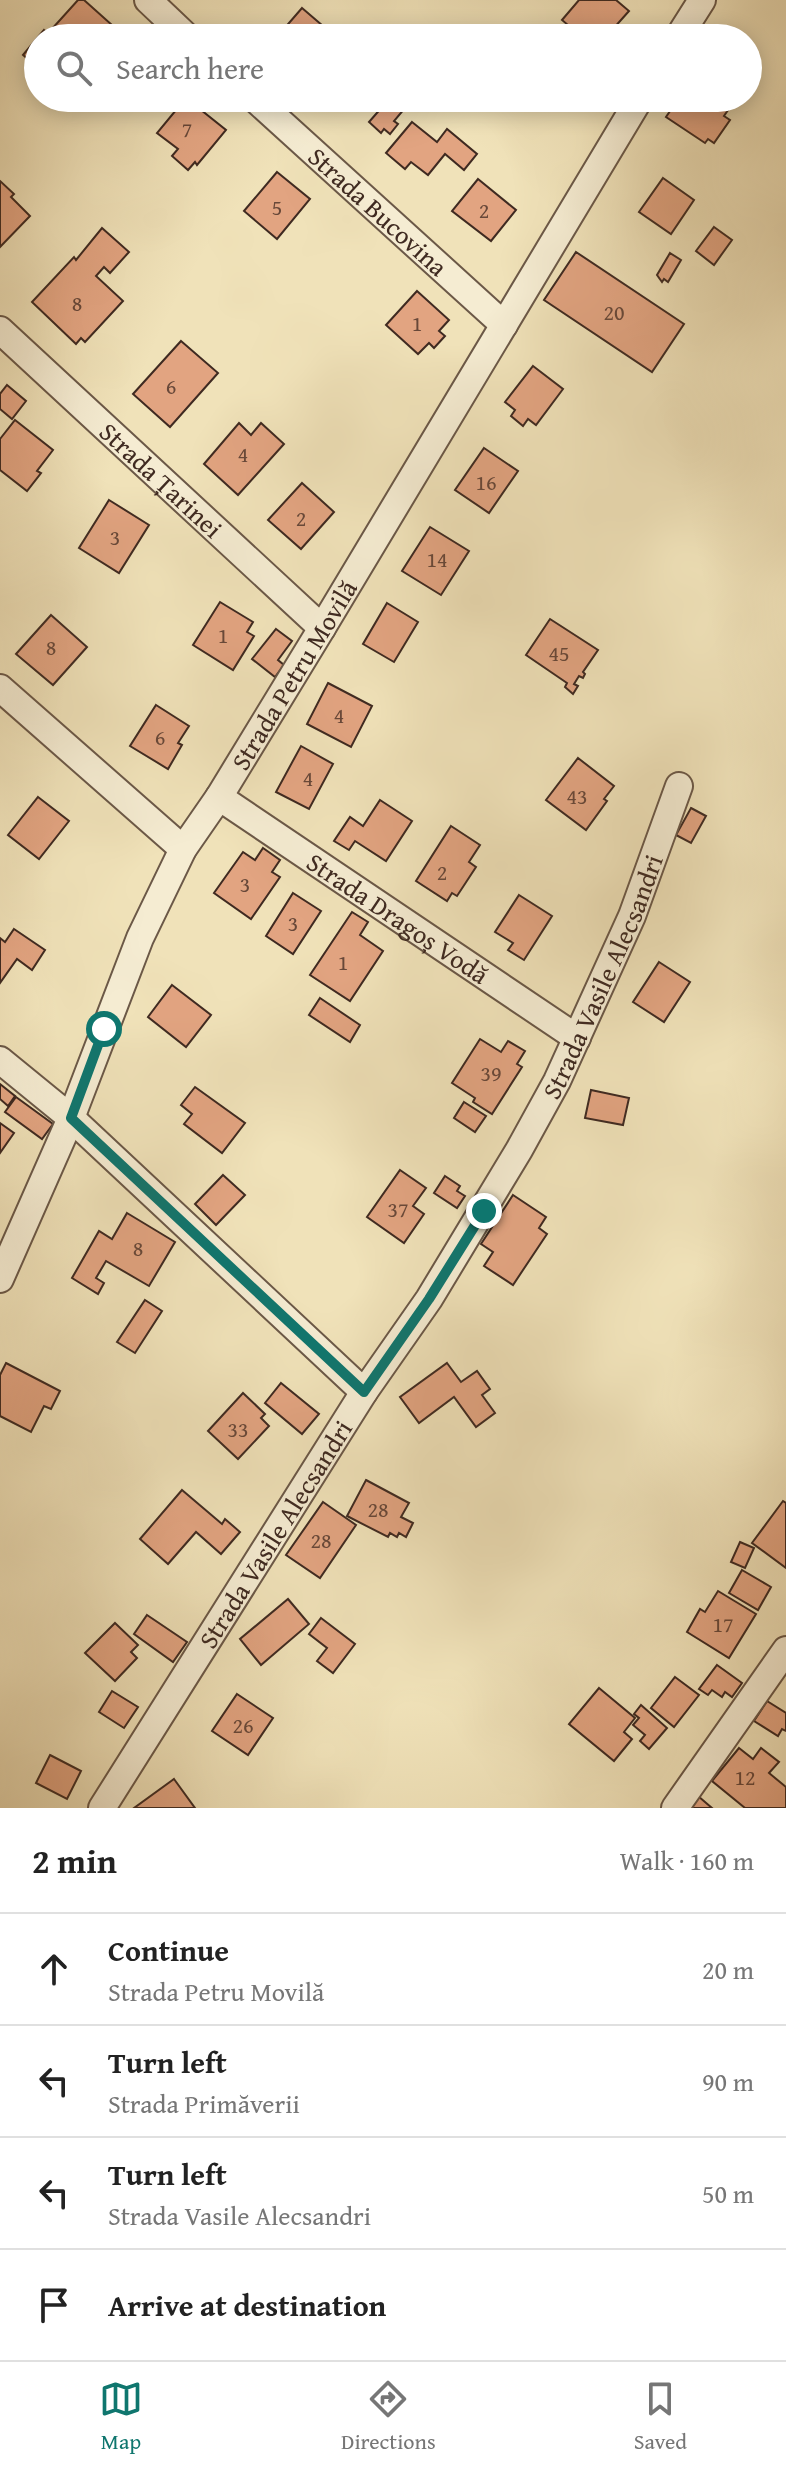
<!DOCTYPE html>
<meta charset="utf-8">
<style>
:root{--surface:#fff;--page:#f2f2f2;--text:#222;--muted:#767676;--line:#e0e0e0;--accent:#0f766e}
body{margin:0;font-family:"Gentium Book Plus",serif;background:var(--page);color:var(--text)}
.stop{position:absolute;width:24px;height:24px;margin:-18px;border:6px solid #0f766e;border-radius:50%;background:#fff}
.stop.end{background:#0f766e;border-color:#fff;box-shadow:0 2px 8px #0008}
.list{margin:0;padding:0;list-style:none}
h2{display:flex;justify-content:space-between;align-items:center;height:104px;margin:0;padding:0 32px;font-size:34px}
h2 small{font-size:26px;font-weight:400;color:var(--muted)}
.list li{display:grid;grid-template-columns:52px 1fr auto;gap:24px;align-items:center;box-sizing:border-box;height:112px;padding:0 32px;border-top:2px solid var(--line)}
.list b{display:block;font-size:30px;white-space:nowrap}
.list p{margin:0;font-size:26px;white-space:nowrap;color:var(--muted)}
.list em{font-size:26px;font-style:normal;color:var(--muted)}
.icon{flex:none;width:44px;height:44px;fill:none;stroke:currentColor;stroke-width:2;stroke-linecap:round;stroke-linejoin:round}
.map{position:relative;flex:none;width:786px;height:1808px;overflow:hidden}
.search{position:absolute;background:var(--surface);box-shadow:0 4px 20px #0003;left:24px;right:24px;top:24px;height:88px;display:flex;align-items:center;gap:20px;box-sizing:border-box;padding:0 28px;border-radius:44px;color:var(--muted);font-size:30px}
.sheet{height:552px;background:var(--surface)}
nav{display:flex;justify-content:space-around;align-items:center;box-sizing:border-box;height:112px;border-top:2px solid var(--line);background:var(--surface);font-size:22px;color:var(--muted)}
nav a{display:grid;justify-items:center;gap:4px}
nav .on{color:var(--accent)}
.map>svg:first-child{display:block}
.building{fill:#e2a481;stroke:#3f2a21;stroke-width:2}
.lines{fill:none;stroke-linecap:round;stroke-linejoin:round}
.street-casing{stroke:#6b5847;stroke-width:30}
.street{stroke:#f5ecd2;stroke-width:26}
.route{stroke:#0f766e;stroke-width:10}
.labels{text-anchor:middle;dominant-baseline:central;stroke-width:6;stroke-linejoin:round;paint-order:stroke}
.number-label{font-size:22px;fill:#684839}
.street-label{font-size:26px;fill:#3f2a21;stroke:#f5ecd2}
</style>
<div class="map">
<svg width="786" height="1808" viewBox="0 0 786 1808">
<rect width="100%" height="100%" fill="#f0e2b9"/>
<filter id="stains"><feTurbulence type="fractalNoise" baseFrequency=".0025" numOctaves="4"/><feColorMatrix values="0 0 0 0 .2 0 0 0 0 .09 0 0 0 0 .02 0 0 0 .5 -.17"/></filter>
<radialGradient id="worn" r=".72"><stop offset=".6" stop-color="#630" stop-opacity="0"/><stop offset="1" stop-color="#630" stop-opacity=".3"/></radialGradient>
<g class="building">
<path d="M78,0h6l38,34 -4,4h-58l-9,-8z"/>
<path d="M579,0h37l13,11 -24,27h-22l-21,-18z"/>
<path d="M302,8l35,30h-61z"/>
<path d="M44,30l10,8h-16v30l-15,-13z"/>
<path d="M186,98l40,32 -29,35 -2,-3 -7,8 -16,-14 6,-7 -21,-16z"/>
<path d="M390,98h17l4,3 -17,20 4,3 -8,10 -6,-5 -3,4 -12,-11z"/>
<path d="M679,98h31l18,12 -4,6 6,4 -16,23 -6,-4 -3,4 -39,-26z"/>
<path d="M412,122l25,20 10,-13 30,25 -13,16 -19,-16 -17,21 -17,-13 -6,7 -19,-16z"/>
<path d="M277,172l33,27 -33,40 -33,-28z"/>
<path d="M663,178l31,22 -23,34 -32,-22z"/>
<path d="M478,179l38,31 -25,31 -39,-30z"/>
<path d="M0,181l14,13 -3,3 19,19 -30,31z"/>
<path d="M714,227l18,13 -18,25 -18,-14z"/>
<path d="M102,228l27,24 -19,21 -6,-6 -8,9 27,25 -38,41 -4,-4 -5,6 -44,-42 42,-45 2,3z"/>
<path d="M576,252l108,72 -32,48 -108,-72z"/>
<path d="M670,253l11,7 -13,22 -4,-3 -2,3 -5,-7z"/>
<path d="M417,291l32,29 -10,11 6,5 -11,12 -5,-5 -11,11 -32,-29z"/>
<path d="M181,341l37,32 -48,54 -37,-33z"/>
<path d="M533,366l30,23 -27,36 -8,-6 -5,7 -12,-10 4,-6 -10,-8z"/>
<path d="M7,385l19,16 -14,18 -12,-10v-15z"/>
<path d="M15,420l38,30 -16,21 4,2 -14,18 -27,-21v-31z"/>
<path d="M239,423l12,12 10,-12 23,21 -46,51 -34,-31z"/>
<path d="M484,448l34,23 -29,42 -34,-23z"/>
<path d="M302,483l32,29 -33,37 -33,-29z"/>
<path d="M109,500l40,25 -30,48 -40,-25z"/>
<path d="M430,527l39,24 -28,44 -39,-24z"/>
<path d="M220,602l33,20 -6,10 7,4 -21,34 -40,-25z"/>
<path d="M387,603l31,19 -24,40 -31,-18z"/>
<path d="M51,615l36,32 -34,38 -37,-31z"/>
<path d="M550,619l48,31 -15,22 2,2 -2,4 -4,-2 -5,8 4,2 -5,8 -8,-7 2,-4 -41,-28z"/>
<path d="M276,629l16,12 -14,19 6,5 -9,12 -23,-18z"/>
<path d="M328,683l44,23 -21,41 -44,-23z"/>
<path d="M156,705l33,21 -11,17 4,2 -14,24 -38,-23z"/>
<path d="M301,746l32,18 -24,45 -33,-17z"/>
<path d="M578,758l36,28 -10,13 3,2 -21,29 -40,-30z"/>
<path d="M38,797l31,24 -30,38 -31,-24z"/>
<path d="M380,800l32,21 -26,40 -31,-20 -6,9 -15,-9 16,-24 13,9z"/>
<path d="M691,808l15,8 -15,27 -15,-8z"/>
<path d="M451,826l29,19 -11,17 7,5 -19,29 -5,-3 -5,8 -31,-20z"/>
<path d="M263,848l17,12 -8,12 8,5 -29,42 -37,-26 29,-41 12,8z"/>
<path d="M293,893l28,18 -28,43 -27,-18z"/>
<path d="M519,895l33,21 -28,44 -16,-10 5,-7 -18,-11z"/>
<path d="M352,912l16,10 -8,13 23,16 -33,50 -40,-26z"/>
<path d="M14,929l31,21 -13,20 -15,-11 -17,24v-45l5,4z"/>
<path d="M659,962l31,20 -26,40 -31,-20z"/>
<path d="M172,985l39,30 -25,32 -38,-30z"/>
<path d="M320,998l40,27 -10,17 -41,-27z"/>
<path d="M480,1039l21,13 7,-11 17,10 -8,13 5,3 -30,47 -19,-12 2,-4 -23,-15z"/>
<path d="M0,1084l15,12 -7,10 -8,-7z"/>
<path d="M195,1087l50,36 -23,30 -38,-29 8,-10 -11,-9z"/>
<path d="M591,1090l38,8 -6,27 -38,-7z"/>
<path d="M16,1097l37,27 -11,15 -37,-27z"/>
<path d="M464,1102l22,14 -11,16 -21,-14z"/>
<path d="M0,1123l14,10 -14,20z"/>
<path d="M400,1170l26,18 -13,18 11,8 -20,29 -37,-26z"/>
<path d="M223,1175l22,20 -29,30 -21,-21z"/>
<path d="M445,1176l15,10 -3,5 8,5 -8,12 -23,-15z"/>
<path d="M513,1195l33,22 -7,11 8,6 -34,51 -29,-19 9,-14 -12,-8z"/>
<path d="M127,1213l48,29 -26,44 -43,-25 -10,17 8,5 -6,11 -26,-16 27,-47 13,8z"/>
<path d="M145,1300l17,11 -27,42 -18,-11z"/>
<path d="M6,1363l54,28 -9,18 -7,-3 -13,26 -31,-16v-41z"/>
<path d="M447,1363l14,19 16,-11 13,18 -8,6 13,18 -19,14 -22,-30 -35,26 -19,-26z"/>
<path d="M281,1383l38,31 -17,20 -37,-31z"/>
<path d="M243,1393l22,21 -4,4 8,8 -31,33 -30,-28z"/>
<path d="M366,1480l43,23 -8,14 12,6 -7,14 -7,-4 -2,4 -7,-4 -2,4 -41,-21z"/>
<path d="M182,1490l40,34 3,-5 15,13 -19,22 -25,-22 -28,32 -28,-25z"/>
<path d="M783,1501l3,2v65l-34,-25z"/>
<path d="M323,1502l33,23 -36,53 -34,-23z"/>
<path d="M740,1542l14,6 -9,20 -14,-6z"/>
<path d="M742,1570l29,17 -13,23 -29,-17z"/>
<path d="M718,1591l38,23 -27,44 -42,-26 13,-23 5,3z"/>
<path d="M288,1599l21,25 -48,41 -21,-26z"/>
<path d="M147,1615l40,27 -14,20 -39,-28z"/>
<path d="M321,1618l34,26 -22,29 -16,-12 10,-13 -18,-14z"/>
<path d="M115,1623l23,22 -7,7 6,6 -22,23 -30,-28z"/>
<path d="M717,1665l25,18 -10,14 -7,-5 -3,5 -10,-7 -4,5 -9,-6z"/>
<path d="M675,1677l24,18 -25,32 -23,-19z"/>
<path d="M599,1688l36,30 -11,14 8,7 -18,22 -45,-37z"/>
<path d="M112,1691l26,16 -14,21 -25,-16z"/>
<path d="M237,1694l36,24 -25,37 -36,-24z"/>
<path d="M767,1701l19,12v18l-4,-2 -4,7 -24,-15z"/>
<path d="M641,1705l26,23 -18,21 -9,-8 5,-6 -12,-10 6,-7 -5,-4z"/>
<path d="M739,1748l14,11 8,-11 18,14 -10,11 17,14v21h-41l-33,-27z"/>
<path d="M50,1755l31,16 -14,28 -31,-16z"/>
<path d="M174,1779l21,29h-61z"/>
<path d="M698,1796l14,12h-24z"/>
</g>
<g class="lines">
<defs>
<g id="street">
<path d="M148,0l40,38"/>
<path d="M678,38l24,-38"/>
<path id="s1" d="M254,98l250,227"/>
<path id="s2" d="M0,330l322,298"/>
<path d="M0,688l183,161"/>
<path id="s3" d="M219,797l358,241"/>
<path d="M0,1060l71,58 293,274"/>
<path id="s4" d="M0,1279l71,-161 69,-180 43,-89 36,-52 103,-169 318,-530"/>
<path id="s5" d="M102,1808l262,-416 65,-93 90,-149 38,-69 75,-165 47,-130"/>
<path d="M675,1808l111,-158"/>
</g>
</defs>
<use href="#street" class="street-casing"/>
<use href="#street" class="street"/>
</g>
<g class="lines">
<path class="route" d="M104,1029l-33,89 293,274 65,-93 55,-88"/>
</g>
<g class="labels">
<g class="number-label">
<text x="187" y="129">7</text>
<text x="277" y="207">5</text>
<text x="484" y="210">2</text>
<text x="77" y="303">8</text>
<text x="614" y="312">20</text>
<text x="417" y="323">1</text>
<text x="171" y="386">6</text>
<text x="243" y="454">4</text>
<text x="486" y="482">16</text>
<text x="301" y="518">2</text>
<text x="115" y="537">3</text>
<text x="437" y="559">14</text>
<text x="223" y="635">1</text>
<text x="51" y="647">8</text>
<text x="559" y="653">45</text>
<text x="339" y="715">4</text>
<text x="160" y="737">6</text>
<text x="308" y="778">4</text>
<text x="577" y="796">43</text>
<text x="442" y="872">2</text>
<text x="245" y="884">3</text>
<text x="293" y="923">3</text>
<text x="343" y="962">1</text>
<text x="491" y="1073">39</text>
<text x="398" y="1209">37</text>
<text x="138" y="1248">8</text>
<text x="238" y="1429">33</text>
<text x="378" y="1509">28</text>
<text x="321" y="1540">28</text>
<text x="723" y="1624">17</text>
<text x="243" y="1725">26</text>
<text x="745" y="1777">12</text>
</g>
<g class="street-label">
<text stroke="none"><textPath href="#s1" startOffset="168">Strada Bucovina</textPath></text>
<text stroke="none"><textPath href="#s2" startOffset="220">Strada Țarinei</textPath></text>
<text stroke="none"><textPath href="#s4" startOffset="674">Strada Petru Movilă</textPath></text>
<text stroke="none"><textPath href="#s3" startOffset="216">Strada Dragoș Vodă</textPath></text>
<text stroke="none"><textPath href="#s5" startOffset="972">Strada Vasile Alecsandri</textPath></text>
<text stroke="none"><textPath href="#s5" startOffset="324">Strada Vasile Alecsandri</textPath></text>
</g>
</g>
<rect width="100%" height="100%" filter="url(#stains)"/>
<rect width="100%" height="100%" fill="url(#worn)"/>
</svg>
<div class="stop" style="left:104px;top:1029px"></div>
<div class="stop end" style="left:484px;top:1211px"></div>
<div class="search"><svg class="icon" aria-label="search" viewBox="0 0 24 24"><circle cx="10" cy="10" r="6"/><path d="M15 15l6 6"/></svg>Search here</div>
</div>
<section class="sheet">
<h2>2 min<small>Walk · 160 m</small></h2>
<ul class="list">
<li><svg class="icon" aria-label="ahead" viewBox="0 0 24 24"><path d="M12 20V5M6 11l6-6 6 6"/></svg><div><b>Continue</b><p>Strada Petru Movilă</p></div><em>20 m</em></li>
<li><svg class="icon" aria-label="left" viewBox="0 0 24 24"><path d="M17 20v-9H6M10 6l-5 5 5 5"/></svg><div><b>Turn left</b><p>Strada Primăverii</p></div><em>90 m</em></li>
<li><svg class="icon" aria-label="left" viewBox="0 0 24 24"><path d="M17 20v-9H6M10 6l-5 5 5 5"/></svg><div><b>Turn left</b><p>Strada Vasile Alecsandri</p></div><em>50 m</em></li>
<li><svg class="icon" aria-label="arrive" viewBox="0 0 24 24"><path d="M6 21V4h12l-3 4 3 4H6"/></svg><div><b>Arrive at destination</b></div></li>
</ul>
</section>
<nav>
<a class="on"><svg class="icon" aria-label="map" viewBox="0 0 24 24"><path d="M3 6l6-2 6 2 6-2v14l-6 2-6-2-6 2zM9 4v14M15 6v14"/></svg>Map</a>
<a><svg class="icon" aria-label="directions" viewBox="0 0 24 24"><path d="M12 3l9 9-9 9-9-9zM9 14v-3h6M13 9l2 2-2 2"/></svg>Directions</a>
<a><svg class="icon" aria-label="saved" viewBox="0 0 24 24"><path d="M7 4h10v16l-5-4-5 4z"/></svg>Saved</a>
</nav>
